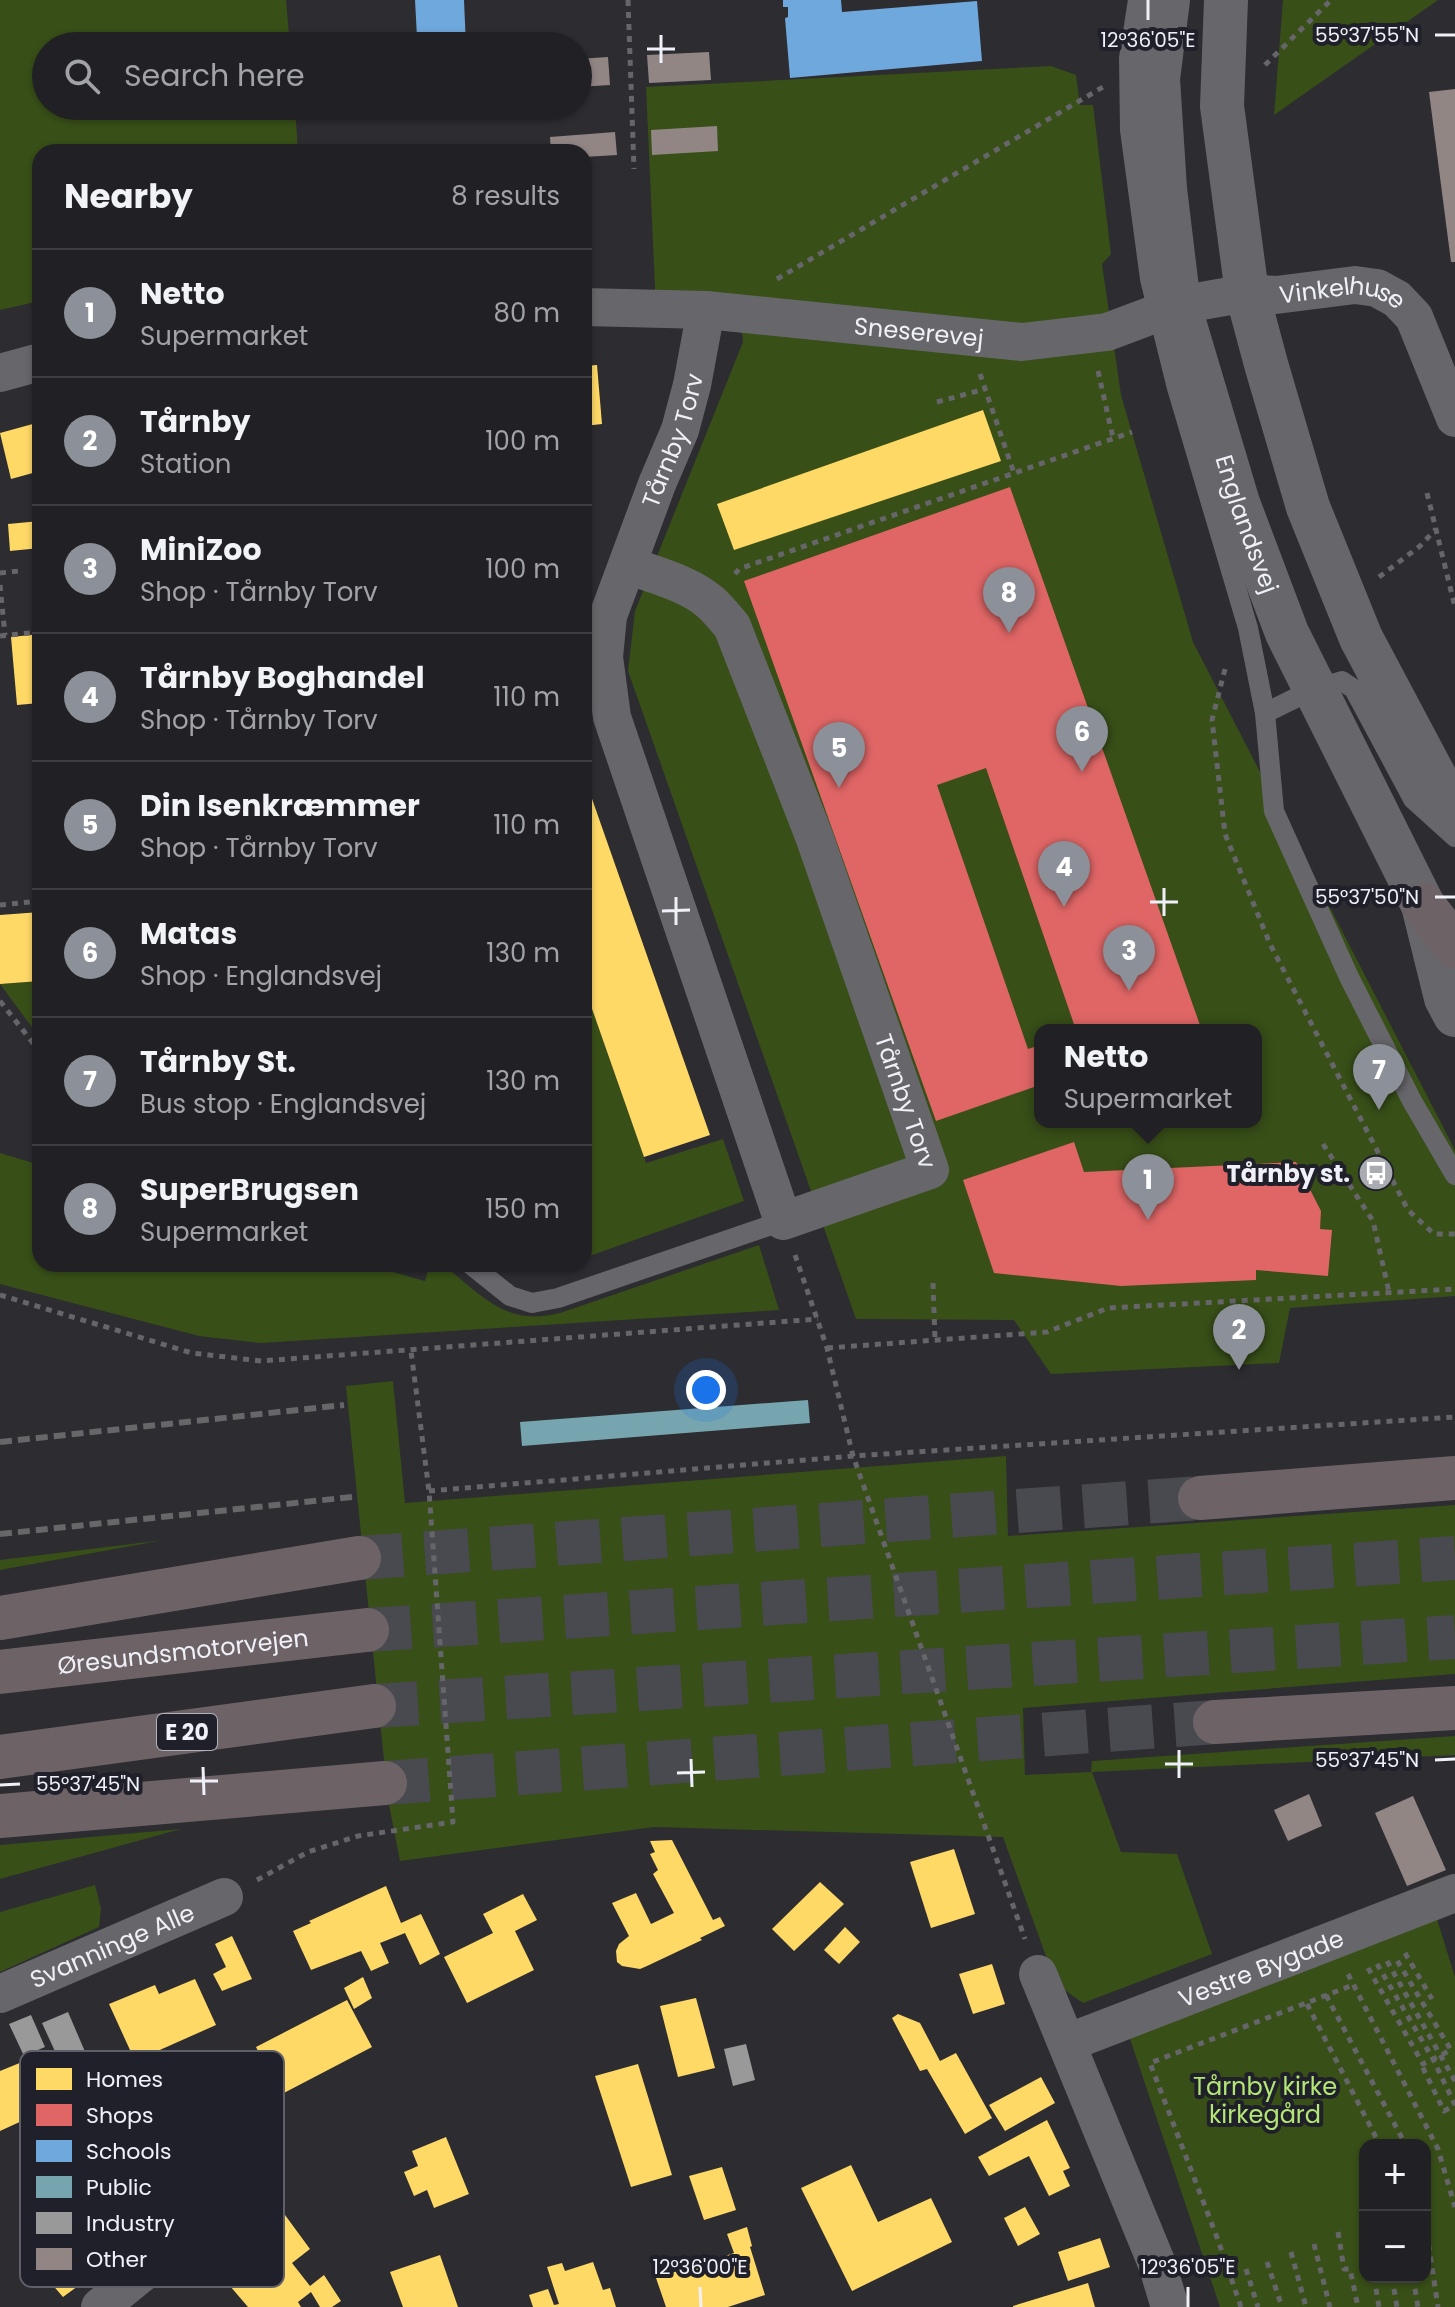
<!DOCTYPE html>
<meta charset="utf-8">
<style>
:root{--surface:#212125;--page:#2d2e32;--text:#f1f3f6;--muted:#a2a3a7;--line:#3e3e42;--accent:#8c9099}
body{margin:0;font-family:Poppins,sans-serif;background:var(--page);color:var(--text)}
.controls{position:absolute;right:24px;bottom:24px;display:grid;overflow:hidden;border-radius:16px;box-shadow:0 2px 6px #0004}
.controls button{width:72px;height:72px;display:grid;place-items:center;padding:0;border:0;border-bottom:2px solid var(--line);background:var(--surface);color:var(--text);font:40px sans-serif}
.you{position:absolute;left:706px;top:1390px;width:28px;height:28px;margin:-20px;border:6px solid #fff;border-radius:50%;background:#1a73e8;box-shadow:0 0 0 12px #1a73e833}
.badge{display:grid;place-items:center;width:52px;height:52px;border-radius:50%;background:var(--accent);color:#fff;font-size:26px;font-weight:700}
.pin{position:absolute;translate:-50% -66px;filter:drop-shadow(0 2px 4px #0008)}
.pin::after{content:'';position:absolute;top:42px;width:28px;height:24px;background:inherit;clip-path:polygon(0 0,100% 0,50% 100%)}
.popup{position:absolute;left:1034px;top:1024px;width:228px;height:104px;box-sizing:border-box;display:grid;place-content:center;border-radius:16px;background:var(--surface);filter:drop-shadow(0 2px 6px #0005);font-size:26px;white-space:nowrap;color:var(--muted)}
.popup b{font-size:30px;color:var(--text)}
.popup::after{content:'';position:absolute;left:50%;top:100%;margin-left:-16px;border:16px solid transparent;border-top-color:var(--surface)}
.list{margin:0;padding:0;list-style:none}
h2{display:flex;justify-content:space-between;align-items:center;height:104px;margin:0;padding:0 32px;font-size:34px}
h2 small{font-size:26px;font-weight:400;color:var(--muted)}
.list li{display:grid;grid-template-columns:52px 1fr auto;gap:24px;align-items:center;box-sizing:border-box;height:128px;padding:0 32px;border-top:2px solid var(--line)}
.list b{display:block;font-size:30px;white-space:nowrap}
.list p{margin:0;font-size:26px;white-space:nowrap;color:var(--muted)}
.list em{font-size:26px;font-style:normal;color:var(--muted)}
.icon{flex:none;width:44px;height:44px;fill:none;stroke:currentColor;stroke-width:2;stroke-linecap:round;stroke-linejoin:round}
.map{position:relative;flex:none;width:1455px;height:2307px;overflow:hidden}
.search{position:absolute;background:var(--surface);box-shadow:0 2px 6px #0004;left:32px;top:32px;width:560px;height:88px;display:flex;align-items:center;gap:20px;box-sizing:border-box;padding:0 28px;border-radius:44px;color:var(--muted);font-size:30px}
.panel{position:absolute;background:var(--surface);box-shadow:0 2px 6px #0004;left:32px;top:144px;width:560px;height:1128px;border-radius:24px}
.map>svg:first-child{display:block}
.green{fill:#384f18;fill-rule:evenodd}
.homes{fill:#ffd966}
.shops{fill:#e06666}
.schools{fill:#6fa8dc}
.public{fill:#76a5af}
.industry{fill:#999}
.building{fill:#928685}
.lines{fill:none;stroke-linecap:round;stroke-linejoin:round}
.highway-tunnel{stroke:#494a4f;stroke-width:44;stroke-dasharray:44 22;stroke-linecap:butt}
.path{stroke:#66666a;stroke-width:5;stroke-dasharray:6 6;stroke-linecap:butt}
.lane{stroke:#67676b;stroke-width:20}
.street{stroke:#67676b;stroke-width:38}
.secondary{stroke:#67676b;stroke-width:44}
.highway{stroke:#6d6367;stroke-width:44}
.rail{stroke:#67676a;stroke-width:6;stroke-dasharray:12 6;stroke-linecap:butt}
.ticks{fill:none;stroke:#f0f1f8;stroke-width:3}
.labels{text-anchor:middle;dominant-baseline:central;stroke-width:8;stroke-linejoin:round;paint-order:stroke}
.shield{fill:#1f202a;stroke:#b1b2ba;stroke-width:2}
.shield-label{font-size:22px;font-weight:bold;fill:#f0f1f8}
.street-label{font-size:24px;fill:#f0f1f8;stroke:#1f202a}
.poi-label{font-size:24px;font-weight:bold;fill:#f0f1f8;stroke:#1f202a;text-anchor:end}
.park-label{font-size:24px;fill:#b3e675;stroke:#1f202a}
.key{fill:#1f202a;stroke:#5e5f68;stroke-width:2}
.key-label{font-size:22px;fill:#f0f1f8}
.ticks-label{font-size:20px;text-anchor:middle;fill:#f0f1f8;stroke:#1f202a;stroke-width:8;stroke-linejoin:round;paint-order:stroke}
</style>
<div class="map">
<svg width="1455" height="2307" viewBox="0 0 1455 2307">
<rect width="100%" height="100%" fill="#2c2c31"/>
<g class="green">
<path d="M0,0h286l4,46h-244v60h249l3,46h-258v149l-40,9z"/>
<path d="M1283,0h155l-164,115z"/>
<path d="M1051,66l25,9 4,30h13l18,149 -9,10 19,131 72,247 262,508v146l-165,12 -11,55 -228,11 -37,-54 -158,-1 -228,-648 7,-60 108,-269 -3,-26 -84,-6 -10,-223zM1040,1030h216v92h-216z"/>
<path d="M40,981v57l-40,-54z"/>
<path d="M584,986l62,177 77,-24 21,62 -160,57z"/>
<path d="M0,1153l40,12v99h324l61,17 5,-17h12c40,31 63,63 118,49l199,-68 20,65 -518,33 -62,-7 -199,-52z"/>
<path d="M393,1381l12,122 601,-47 2,80 447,-31v169l-432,34 2,67 66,-3 1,-11 363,-25v19l-363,17 29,80 56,2 35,100 -129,49 -27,-19 -53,-147 -349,-10 -254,34 -12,-61 -42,-414z"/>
<path d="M164,1540l-164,30v-10z"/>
<path d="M181,1829l-181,50v-34z"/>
<path d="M95,1885l6,24 -2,18 -99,45v-60z"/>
<path d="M1436,1916l19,61v330h-235l-91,-271zM1365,2145h60v132h-60z"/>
</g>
<g class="homes">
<path d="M597,365l5,59 -18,2v-60z"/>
<path d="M983,410l18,51 -267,89 -17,-46z"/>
<path d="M40,422v49l-29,8 -11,-46z"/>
<path d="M40,521v27l-30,3 -2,-27z"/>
<path d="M40,634v69l-23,2 -6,-68z"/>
<path d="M584,776l126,359 -66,22 -60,-171z"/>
<path d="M40,912v69l-40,3v-69z"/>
<path d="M672,1840l41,80 7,-3 5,9 -25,12 2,2 -55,26 -7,3 -18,-3 -5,-4 -1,-11 3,-7 10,-8 -17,-33 24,-10 15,31 23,-11 -21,-39 5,-4 -8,-16 5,-2 -5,-11z"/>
<path d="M954,1849l21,65 -44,14 -21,-66z"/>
<path d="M820,1882l24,22 -50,47 -22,-22z"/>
<path d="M386,1886l15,37 20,-9 19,40 -20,11 -15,-32 -25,10 9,20 -18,8 -10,-20 -50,19 -18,-39 18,-8 -2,-2z"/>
<path d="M523,1894l14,26 -22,11 19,39 -67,33 -23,-46 49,-24 -10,-19z"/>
<path d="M845,1927l15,15 -21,22 -15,-14z"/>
<path d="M232,1936l20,43 -30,12 -9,-17 13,-7 -11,-23z"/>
<path d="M992,1964l13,40 -32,10 -14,-40z"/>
<path d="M363,1977l9,21 -18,11 -10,-21z"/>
<path d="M195,1979l21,46 -81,36 -26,-57 46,-19 4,9z"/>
<path d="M696,1998l19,70 -37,9 -18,-71z"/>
<path d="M347,2000l25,47 -92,48 -24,-48z"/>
<path d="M898,2014l22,9 20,38 16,-8 36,65 -27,16 -38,-65 -7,2 -28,-53z"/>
<path d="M27,2060l19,38 7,-3 14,31 -32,13 -11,-19 -24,11v-60z"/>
<path d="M638,2064l34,111 -41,12 -36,-111z"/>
<path d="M1041,2077l14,26 -50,28 -16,-26z"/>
<path d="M185,2087l15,18 -9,6 21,27 -16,13 4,4 -79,62 -2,-1 -7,4 -30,-38 64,-49 -7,-10 24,-17 -3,-2z"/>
<path d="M261,2101l15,39 -19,7 -16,-40z"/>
<path d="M1047,2120l23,48 -7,3 7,15 -21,10 -20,-40 -40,20 -11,-19z"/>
<path d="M446,2137l23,57 -35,14 -7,-18 -13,6 -10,-24 14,-6 -6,-15z"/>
<path d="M851,2165l27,57 53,-24 21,44 -100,49 -51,-103z"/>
<path d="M722,2167l14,43 -32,10 -15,-44z"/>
<path d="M274,2200l36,49 -18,14 18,23 14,-11 17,26 -9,6h-12l-9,-15 -13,10 3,5h-53l-18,-21 41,-35 -24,-29z"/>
<path d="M1025,2207l15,27 -22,12 -14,-28z"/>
<path d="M747,2227l5,19 -2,1 15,48 -37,12h-62l-10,-29 78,-25 -7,-19z"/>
<path d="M1100,2238l10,29 -42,14 -10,-29z"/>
<path d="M51,2255l27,31 -15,11 -26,-30z"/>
<path d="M440,2255l18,52h-55l-13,-35z"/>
<path d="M593,2262l10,28 7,-2 6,19h-83l-4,-12 19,-6 6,16 5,-1 -12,-37 15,-4 3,8z"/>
<path d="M1088,2283l7,24h-82v-1z"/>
</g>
<g class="shops">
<path d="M1010,487l191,541 -6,2h-119l-90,-262 -49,17 91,264 12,-4v40l-104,36 -192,-540z"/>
<path d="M1074,1142l10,30 212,-10 25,49 -1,18 12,1 -4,46 -72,-6v10l-135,6 -127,-13 -31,-93z"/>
</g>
<g class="schools">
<path d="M415,0h49l2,46h-158l-1,-3 110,-6z"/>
<path d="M783,0h58l1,12 135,-11 5,60 -192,17 -5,-60 3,-1v-10h-5z"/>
</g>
<path class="public" d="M808,1400l2,23 -288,23 -2,-24z"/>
<g class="industry">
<path d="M68,2012l21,49 -25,10 -22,-48z"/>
<path d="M31,2015l14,32 -21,9 -15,-32z"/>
<path d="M746,2044l9,36 -22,6 -9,-37z"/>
</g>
<g class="building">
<path d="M709,52l2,28 -62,3 -2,-28z"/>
<path d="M608,57l2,28 -32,2v-28z"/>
<path d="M1455,89v173h-4l-22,-170z"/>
<path d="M717,126l1,25 -66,4 -1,-25z"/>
<path d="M615,132l2,23 -33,2v-5h-33l-1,-15z"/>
<path d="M1309,1794l13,32 -34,15 -14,-31z"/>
<path d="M1413,1796l33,74 -39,16 -32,-73z"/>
</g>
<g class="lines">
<g class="highway-tunnel">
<path d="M359,1558l841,-60"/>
<path d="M367,1630l1088,-72"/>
<path d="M374,1706l1081,-69"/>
<path d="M385,1783l830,-61"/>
</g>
<g class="path">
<path d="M628,0l6,169"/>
<path d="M1265,65l66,-65"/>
<path d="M777,279l326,-192"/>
<path d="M1098,371l15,67"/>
<path d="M980,374l34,99"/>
<path d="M937,402l48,-13"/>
<path d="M1427,493l28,114"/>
<path d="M0,573l19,-2"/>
<path d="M735,574l4,-5 393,-137"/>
<path d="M1379,577l41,-31 16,-17"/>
<path d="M0,585l5,50"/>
<path d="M0,636l40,-4"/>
<path d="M1225,669l-13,51 13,114 45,110 138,266 26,24h21"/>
<path d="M0,905l40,-4"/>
<path d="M0,1001l40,51"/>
<path d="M1323,1144l50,77 16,71"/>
<path d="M795,1255l32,93 26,108 172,483"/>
<path d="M933,1283l2,57"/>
<path d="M0,1295l192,58 69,8 557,-42"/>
<path d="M827,1348l220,-16 61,-24 347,-19"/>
<path d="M429,1491l424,-35 602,-39"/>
<path d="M257,1880l51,-28 50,-16 95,-14 -24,-331 -18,-140"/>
<path d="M1405,1953l27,46"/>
<path d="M1387,1961l68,120"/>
<path d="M1377,1964l56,95 22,46 -11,6 -22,-45"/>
<path d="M1368,1968l55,96 28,-14 -56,-93"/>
<path d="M1348,1974l90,175 17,58"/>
<path d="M1326,1995l76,143"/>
<path d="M1307,2004l73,141"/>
<path d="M1425,2221l13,86"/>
<path d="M1362,2224l3,14"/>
<path d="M1338,2232l6,37h6l8,38"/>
<path d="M1314,2244l16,63"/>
<path d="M1291,2252l15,55"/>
<path d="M1267,2262l15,45"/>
<path d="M1246,2269l12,38"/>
<path d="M1374,2277l5,30"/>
<path d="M1392,2277l5,30"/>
<path d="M1413,2277l5,30"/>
<path d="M1241,2307l-23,-67 -68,-177 203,-78"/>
</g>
<g class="lane">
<path d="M1138,0l-9,58 1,72 20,149 27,109 71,240 17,85 9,98 75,166 63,124 43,74"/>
<path d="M1265,713l49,-24 28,-8 12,8 59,110 42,38"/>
<path d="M470,1264l40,32 22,7 26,-5 225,-77"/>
</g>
<g class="street">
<path id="s1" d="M584,307l122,3 316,32 85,-10 72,-27 68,-12 29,2 79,-10 22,3 20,11 17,18 41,101"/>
<path d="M0,373l40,-11"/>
<path id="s2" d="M627,565c27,10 61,18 83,37 8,7 15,16 22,24l82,210 116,334 -147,51 -171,-504 -8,-60 4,-41 49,-132 23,-54 12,-45 14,-75"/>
<path d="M1038,1974l119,290 13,43"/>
<path id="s3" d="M0,1994l224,-97"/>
<path id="s4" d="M1067,2043l388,-150"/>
<path d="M100,2307l165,-134"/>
</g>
<g class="secondary">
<path id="s5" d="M1168,0l-10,79 7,110 14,116 59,198 49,130 136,272 23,93 9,17"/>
<path d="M1226,0l-4,106 25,187 19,71 42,143 53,131 94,177"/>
</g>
<g class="highway">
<path d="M1423,905l32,41"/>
<path d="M1200,1498l255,-20"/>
<path d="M0,1618l359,-60"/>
<path id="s6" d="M0,1672l367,-42"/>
<path d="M1215,1722l240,-14"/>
<path d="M0,1757l374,-51"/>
<path d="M0,1816l385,-33"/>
</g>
<g class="rail">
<path d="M0,1442l344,-37"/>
<path d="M0,1534l352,-37"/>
</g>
</g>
<path class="ticks" d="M1148,0v20M661,35v28M1435,35h20M647,49h28M1164,888v28M676,897v28M1435,897h20M1150,902h28M662,911l28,-1M1179,1750v28M691,1759l1,28M1435,1760l20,-1M1165,1764h28M203,1767l1,28M677,1773l28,-1M190,1781h28M0,1785l20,-1M700,2287l1,20M1188,2287v20"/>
<defs>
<symbol id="bus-disc" viewBox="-11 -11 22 22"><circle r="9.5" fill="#abacb2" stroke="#1f202a"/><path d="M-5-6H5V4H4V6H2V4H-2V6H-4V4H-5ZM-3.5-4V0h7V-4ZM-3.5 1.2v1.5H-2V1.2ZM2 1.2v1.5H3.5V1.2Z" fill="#fff"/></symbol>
</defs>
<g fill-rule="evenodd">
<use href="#bus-disc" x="1356" y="1153" width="40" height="40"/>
</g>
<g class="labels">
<rect class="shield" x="157" y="1714" width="60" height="36" rx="6"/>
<g class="shield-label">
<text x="187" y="1732">E 20</text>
</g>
<g class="street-label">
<text stroke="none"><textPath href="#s1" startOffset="768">Vinkelhuse</textPath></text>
<text stroke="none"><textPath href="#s1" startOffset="336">Sneserevej</textPath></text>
<text stroke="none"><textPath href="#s2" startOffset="1680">Tårnby Torv</textPath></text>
<text stroke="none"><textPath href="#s5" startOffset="536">Englandsvej</textPath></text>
<text stroke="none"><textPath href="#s2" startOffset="630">Tårnby Torv</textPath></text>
<text stroke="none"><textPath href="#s6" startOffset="184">Øresundsmotorvejen</textPath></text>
<text stroke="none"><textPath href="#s3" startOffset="122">Svanninge Alle</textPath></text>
<text stroke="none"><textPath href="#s4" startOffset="208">Vestre Bygade</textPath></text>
</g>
<g class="poi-label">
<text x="1350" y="1173">Tårnby st.</text>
</g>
<g class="park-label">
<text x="1265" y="2086">Tårnby kirke<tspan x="1265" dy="28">kirkegård</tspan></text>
</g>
</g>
<rect x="20" y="2051" width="264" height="236" rx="12" class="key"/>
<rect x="36" y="2068" width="36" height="22" fill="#ffd966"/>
<rect x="36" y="2104" width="36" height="22" fill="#e06666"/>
<rect x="36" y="2140" width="36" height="22" fill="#6fa8dc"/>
<rect x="36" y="2176" width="36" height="22" fill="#76a5af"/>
<rect x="36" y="2212" width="36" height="22" fill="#999"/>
<rect x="36" y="2248" width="36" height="22" fill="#928685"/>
<g class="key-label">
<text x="86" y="2087">Homes</text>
<text x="86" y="2123">Shops</text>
<text x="86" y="2159">Schools</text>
<text x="86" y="2195">Public</text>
<text x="86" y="2231">Industry</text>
<text x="86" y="2267">Other</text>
</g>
<g class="ticks-label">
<text x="1367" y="42">55°37'55"N</text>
<text x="1148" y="47">12°36'05"E</text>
<text x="1367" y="904">55°37'50"N</text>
<text x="1367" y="1767">55°37'45"N</text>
<text x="88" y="1791">55°37'45"N</text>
<text x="700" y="2274">12°36'00"E</text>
<text x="1188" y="2274">12°36'05"E</text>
</g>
</svg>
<div class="controls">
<button>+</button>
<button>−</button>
</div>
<div class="you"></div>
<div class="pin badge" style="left:1148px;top:1220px">1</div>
<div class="popup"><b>Netto</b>Supermarket</div>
<div class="pin badge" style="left:1239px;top:1370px">2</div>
<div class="pin badge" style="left:1129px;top:991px">3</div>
<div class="pin badge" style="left:1064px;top:907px">4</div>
<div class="pin badge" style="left:839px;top:788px">5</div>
<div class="pin badge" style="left:1082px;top:772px">6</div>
<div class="pin badge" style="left:1379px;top:1110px">7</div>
<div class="pin badge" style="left:1009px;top:633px">8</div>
<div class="search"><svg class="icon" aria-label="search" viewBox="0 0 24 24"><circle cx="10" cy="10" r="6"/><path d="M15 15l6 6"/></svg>Search here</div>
<section class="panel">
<h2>Nearby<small>8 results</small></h2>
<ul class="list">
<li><span class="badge">1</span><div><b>Netto</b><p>Supermarket</p></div><em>80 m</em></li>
<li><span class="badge">2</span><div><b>Tårnby</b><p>Station</p></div><em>100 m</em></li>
<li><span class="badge">3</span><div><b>MiniZoo</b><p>Shop · Tårnby Torv</p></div><em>100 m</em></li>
<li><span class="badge">4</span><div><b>Tårnby Boghandel</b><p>Shop · Tårnby Torv</p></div><em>110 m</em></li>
<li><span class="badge">5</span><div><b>Din Isenkræmmer</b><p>Shop · Tårnby Torv</p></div><em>110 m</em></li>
<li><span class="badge">6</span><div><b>Matas</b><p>Shop · Englandsvej</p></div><em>130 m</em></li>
<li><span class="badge">7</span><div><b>Tårnby St.</b><p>Bus stop · Englandsvej</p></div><em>130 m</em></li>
<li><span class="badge">8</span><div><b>SuperBrugsen</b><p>Supermarket</p></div><em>150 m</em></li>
</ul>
</section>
</div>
